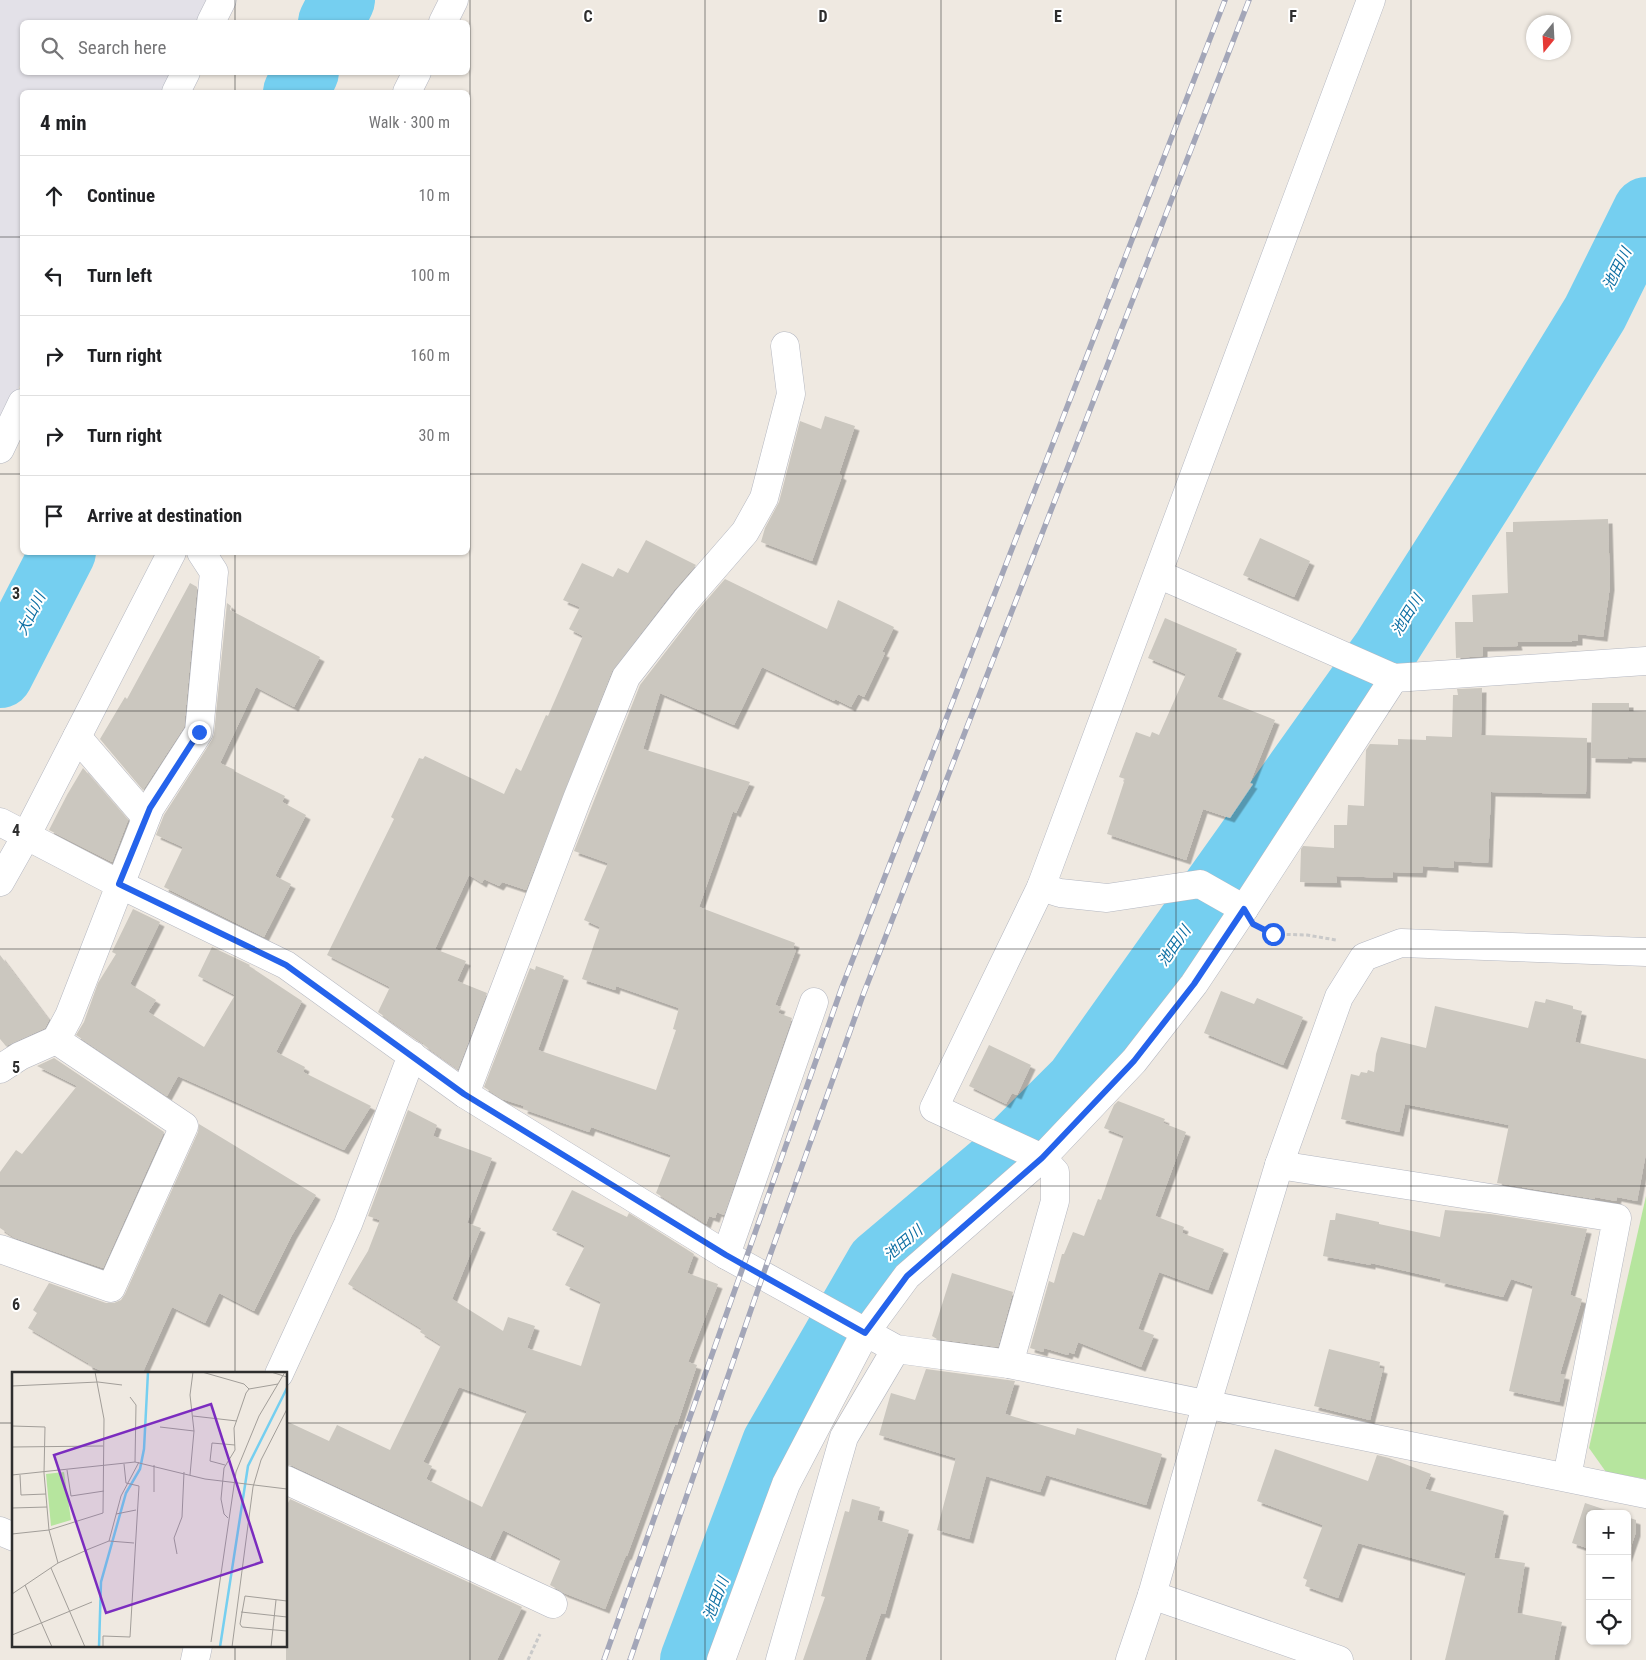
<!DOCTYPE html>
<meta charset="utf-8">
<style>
:root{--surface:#fff;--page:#f2f2f2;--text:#202124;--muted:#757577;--line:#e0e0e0}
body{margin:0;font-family:"Roboto Condensed","Noto Sans JP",sans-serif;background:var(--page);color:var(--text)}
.controls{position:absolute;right:15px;bottom:15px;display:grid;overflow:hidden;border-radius:8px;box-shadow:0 1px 4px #0004}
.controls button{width:45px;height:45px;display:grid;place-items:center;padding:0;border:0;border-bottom:1px solid var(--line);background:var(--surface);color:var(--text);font:25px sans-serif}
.compass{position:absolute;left:1526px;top:15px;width:45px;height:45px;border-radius:50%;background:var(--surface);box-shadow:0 1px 4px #0004;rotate:198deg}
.stop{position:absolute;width:15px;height:15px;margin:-11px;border:4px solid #2563eb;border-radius:50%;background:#fff}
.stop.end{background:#2563eb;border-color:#fff;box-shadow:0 1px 5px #0008}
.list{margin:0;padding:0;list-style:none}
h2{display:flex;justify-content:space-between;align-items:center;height:65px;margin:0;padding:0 20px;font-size:21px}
h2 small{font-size:16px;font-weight:400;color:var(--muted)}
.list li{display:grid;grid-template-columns:32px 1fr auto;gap:15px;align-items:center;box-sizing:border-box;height:80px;padding:0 20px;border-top:1px solid var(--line)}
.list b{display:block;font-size:19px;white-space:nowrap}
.list em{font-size:16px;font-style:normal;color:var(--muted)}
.icon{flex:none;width:28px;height:28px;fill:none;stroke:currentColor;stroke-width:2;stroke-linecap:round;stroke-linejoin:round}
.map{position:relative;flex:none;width:1646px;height:1660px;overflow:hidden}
.search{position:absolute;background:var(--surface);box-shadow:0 1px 4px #0004;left:20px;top:20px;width:450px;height:55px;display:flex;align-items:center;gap:12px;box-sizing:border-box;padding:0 18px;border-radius:8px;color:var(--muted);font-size:19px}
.panel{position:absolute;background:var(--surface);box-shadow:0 1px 4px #0004;left:20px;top:90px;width:450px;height:465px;border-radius:8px}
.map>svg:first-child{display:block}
.industrial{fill:#e3e1e8}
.green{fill:#b6e59e}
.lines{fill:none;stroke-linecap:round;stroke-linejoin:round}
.river{stroke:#75cff0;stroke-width:66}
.building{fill:#cbc7bf;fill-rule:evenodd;filter:url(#shadow)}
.minor-casing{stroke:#b4b7c1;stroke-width:29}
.path{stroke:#c9c9c9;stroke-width:3;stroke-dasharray:4 2.5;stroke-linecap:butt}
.minor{stroke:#fff;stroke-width:28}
.rail-casing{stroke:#a3a6b8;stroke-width:5.5}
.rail{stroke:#fff;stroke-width:4;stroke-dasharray:11;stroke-linecap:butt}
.route{stroke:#2563eb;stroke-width:6}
.grid{fill:none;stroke:#2e2e2e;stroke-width:1;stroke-opacity:0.55}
.labels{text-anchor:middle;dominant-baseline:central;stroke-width:4;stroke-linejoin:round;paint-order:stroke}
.water-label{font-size:15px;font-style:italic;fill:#0d6fa3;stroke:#fff}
.inset-river{fill:none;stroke:#75cff0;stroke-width:2.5}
.inset-road{fill:none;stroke:#a29e99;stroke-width:1}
.view{fill:#7b2cbf;fill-opacity:0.15;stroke:#7b2cbf;stroke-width:2.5}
.inset-edge{fill:none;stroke:#2e2e2e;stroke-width:2.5}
.grid-label{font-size:16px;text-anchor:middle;font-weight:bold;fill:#2e2e2e;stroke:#fff;stroke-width:4;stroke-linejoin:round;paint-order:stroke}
</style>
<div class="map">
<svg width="1646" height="1660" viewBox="0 0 1646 1660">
<defs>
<filter id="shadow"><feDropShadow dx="4.5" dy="4.5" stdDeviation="0" flood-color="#0004"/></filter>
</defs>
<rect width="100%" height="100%" fill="#efe9e1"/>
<path class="industrial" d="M0,0h212l-11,22h-179v50l154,1 -10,19h-144v289l-22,46z"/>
<path class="green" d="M1646,1196v283l-40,-7 -17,-24z"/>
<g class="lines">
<g class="river">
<path d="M331,22l11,-22"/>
<path d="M296,92l10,-20"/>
<path d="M0,675l63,-123"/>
<path d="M693,1660l82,-217 104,-180 115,-97 84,-84 307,-432 101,-159 109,-178 51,-103"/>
</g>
</g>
<g class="building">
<path d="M825,416l30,10 -16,48 3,2 -30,85 -51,-19 4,-14 14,-26 21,-81 21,8z"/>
<path d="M1608,519l2,67 -7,51 -25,-3v7h-6v1h-55l1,4 -35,1v9l-27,2 -1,-36h18l-1,-27 36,-2 -2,-61h7v-10z"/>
<path d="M1260,538l50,23 -16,36 -51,-22z"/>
<path d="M646,540l50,25 -22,25 -62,81 -86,219 -24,-8 -3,4 -15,-7 -2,4 -13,-8 -34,74 31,12 -9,20 30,12 -29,76 -34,-24 -1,-2 -45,-31 12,-25 -63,-32 67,-136 -3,-2 28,-59 4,1 2,-3 79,38 12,-26 5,3 25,-56 2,1 35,-80 -14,-7 11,-22 -17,-7 19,-37 31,14 5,-9 10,5z"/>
<path d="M725,579l102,50 11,-29 56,27 -12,25 3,1 -21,44 -6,-3 -7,13 -16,-8 -1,2 -72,-34 -28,58 -74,-32 -17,56 107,33 -14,31 -3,-2 -34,96 96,36 -2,6 3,1 -21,55 6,2 -3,6 14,5 -68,197 -7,-3 -2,6 -6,-2 -3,8 -50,-31 15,-38 -80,-28 -2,5 -66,-23 1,-3 -22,-7 -18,-12 46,-119 5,2 1,-4 28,10 -26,74 118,40 20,-60 -3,-1 6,-21 -63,-22 -1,4 -33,-11 18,-52 -16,-7 24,-57 -34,-12 66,-166 58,-75z"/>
<path d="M190,583l7,4 -13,140 -41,63 -43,-51 25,-42 2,2z"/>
<path d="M227,603l4,3 -1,4 90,47 -26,50 -38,-20 -36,76 15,7 -1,1 51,25 -3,6 24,13 -31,61 16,8 -27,53 -100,-50 19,-40 -27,-12 8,-20 48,-75 2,-6z"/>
<path d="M1165,618l72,31 -20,48 58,23 -25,63 3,1 -23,34 -27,-9 -17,51 -79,-26 18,-55 -6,-2 17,-45 14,5 2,-5 7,3 27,-61 -38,-16z"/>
<path d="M1482,688l-1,47 106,3 -1,56 -95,-2 -3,71 -34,-2v7l-31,-2 -1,7 -29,-1v6l-57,-2 1,7 -37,-1 1,-33 2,-3 31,2v-23h13l1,-20 16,1 2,-56 4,-6 28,1v-6l28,1v-4l26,1 1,-42h5l-1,-6z"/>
<path d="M1592,703h37v8l17,1v46l-18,-1 -1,2 -36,-1z"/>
<path d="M83,768l45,52 -16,42 -63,-32 18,-35z"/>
<path d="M133,909l27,13 -30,62 26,16 -8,12 56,35 31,-52 -37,-19 14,-29 38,18 -1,1 53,35 -26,51 29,15 -2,5 68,34 -27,44 -166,-74 -11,20 -91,-61 8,-13 14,-39 18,-29 -4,-2z"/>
<path d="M0,955l49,65 -4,8 -39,18 -6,-7z"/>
<path d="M1221,991l33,13 3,-6 46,19 -20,48 -79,-32z"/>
<path d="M1546,999l27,7v3l9,2 -7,31 71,17v94l-9,48 -20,-4 -1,4 -21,-4v2l-98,-16 12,-58 -104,-21 -6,28 -58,-13 10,-45 8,2 2,-4 6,1 1,-3 6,2 2,-18 5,-17 45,11 9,-42 93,22 7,-27 10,2z"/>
<path d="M989,1045l42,20 -14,30 -5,-2 -6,11 -37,-18z"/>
<path d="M54,1058l110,74 -61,136 -88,-30 -15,-10v-56l16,-22 6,4 55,-68 -40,-20z"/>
<path d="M1118,1101l47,18 -2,4 23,9 -31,84 29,11 -2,6 42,16 -16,41 -49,-18 -21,57 16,6 -13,32 -63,-25 -4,12 -5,-2 -1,3 -24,-7 -1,4 -13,-4 19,-67 5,2 8,-29h2l9,-22 11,4 14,-37 3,1 23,-64 -20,-8 10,-23z"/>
<path d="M408,1110l29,15 -4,11 59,22 -25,65 14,5 -29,71 51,32 5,-14 27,9 -8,22 54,18 20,-64 -36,-17 20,-39 -33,-16 20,-40 55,27 2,-4 65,41 -7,19 31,11 -30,78 9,3 -20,60 -2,-1 -48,132 -1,-1 -21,54 -41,-16 -14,-8 11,-26 -58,-29 -13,28 -197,-92 -7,-1v-44l43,20 8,-16 53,25 51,-105 -21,-13 2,-3 -74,-45 20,-33 12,-31 -12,-4zM459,1387l68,24 -45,96 -56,-28 6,-13 -9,-4z"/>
<path d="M199,1124l117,71 -24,40 -38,76 -35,-18 -14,30 -33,-16 -30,67h-33l-21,-9v-2l-60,-35 9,-15 -4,-3 16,-27 57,20h8l7,-3 4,-6 73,-162z"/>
<path d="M1445,1210l45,4 97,15 -17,66 12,4 -22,75 5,1 -6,27 -50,-11 24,-105 -22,-7 -8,18 -63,-15 1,-3 -70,-16v2l-48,-9 7,-36h5l1,-7 43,9v2l61,13z"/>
<path d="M952,1273l61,19 -15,55 -61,-8 -5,-3z"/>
<path d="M1329,1349l51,13 -1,6 4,1 -13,51 -56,-14z"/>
<path d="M926,1369l89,12 -10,33 70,21 2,-7 85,26 -16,51 -100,-30 -6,17 -54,-16 -17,63 -32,-9 19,-72 -77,-23 12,-42 24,7z"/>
<path d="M1275,1449l93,32 9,-26 12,3 42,16 -6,15 79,22 -10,47 31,5 -8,50 45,9 -8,38h-109l21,-87 -108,-30 -20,55 -33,-12 2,-6 -4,-2 20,-53 -66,-24z"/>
<path d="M290,1499l232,108 -25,53h-211v-153z"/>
<path d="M852,1499l28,8 -3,13 32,10 -24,84 -4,-1 -16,47h-62l22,-63 -4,-1 24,-85 4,1z"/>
<path d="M1585,1503l33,11h-28v35l-18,-6z"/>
<path d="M1627,1517l9,3v12l-9,26z"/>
</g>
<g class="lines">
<defs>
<g id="minor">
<path d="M211,22l11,-22"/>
<path d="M443,22l11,-22"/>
<path d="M176,92l10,-20"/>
<path d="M407,92l10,-20"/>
<path d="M0,449l22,-46"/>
<path d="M1158,574l236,104 252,-17"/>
<path d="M77,737l69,80"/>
<path d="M0,822l119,62 167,81 179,129 261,161 170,94 113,15 637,130"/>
<path d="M0,882l26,-46 146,-284"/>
<path d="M1041,887l19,6 47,5 93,-14 44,25"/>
<path d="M0,1069l20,-13 36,-16 13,-24 81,-208 49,-76 15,-160 -13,-20"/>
<path d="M465,1094l112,-295 49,-122 60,-77 59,-68 19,-34 27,-104 -6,-48"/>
<path d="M1279,1165l338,53 -50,259"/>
<path d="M0,1249l111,39 73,-162 -128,-86"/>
<path d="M726,1255l88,-253"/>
<path d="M1009,1364l46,-163v-29l-13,-14 -108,-50 107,-221 330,-887"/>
<path d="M279,1374l69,-150 64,-169"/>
<path d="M286,1480l267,124"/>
<path d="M0,1531l14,6"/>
<path d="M1152,1595l187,65"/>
<path d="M195,1660l3,-14"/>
<path d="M721,1660l65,-176 79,-151 42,-57 135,-118 92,-97 60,-77 50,-75 150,-231"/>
<path d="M780,1660l64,-223 52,-88"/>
<path d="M1130,1660l22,-65 55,-192 72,-238 60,-168 25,-40 37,-14 245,9"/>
</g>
</defs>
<use href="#minor" class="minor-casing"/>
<g class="path">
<path d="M1268,931l5,3 34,1 29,5"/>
<path d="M528,1660l12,-26"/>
</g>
<use href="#minor" class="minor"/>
<defs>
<g id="rail">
<path d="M604,1660l238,-673 383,-987"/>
<path d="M630,1660l133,-385 100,-280 386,-995"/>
</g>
</defs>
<use href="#rail" class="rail-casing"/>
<use href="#rail" class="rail"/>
</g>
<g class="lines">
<path class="route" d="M199,732l-49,76 -31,76 167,81 178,129 262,161 139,78 42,-57 135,-118 92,-97 60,-77 50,-75 9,15 20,10"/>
</g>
<path class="grid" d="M235,0v22M470,0v1660M705,0v1660M941,0v1660M1176,0v1660M1411,0v1660M235,72v20M0,237h22M468,237h1178M0,474h22M468,474h1178M235,552v822M0,711h1646M0,949h1646M0,1186h1646M0,1423h14M286,1423h1360M235,1646v14"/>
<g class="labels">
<g class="water-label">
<text transform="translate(1617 269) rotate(-63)">池田川</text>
<text transform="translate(31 614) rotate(-63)">大山川</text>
<text transform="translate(1407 615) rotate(-58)">池田川</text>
<text transform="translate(1174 946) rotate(-55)">池田川</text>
<text transform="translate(903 1243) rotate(-40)">池田川</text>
<text transform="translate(716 1599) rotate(-69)">池田川</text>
</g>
</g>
<g transform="translate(12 1372)">
<rect width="275" height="275" fill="#efe9e1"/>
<path d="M52,100l7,48 -20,6 -5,-52z" fill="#b6e59e"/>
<path class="inset-river" d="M87,275l2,-65 25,-89 14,-24 4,-20 4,-77M208,275l28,-181 39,-78"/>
<path class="inset-road" d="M190,0l42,12 5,5M259,0l16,5M0,14l86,-4 24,3M118,25l6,8 -1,57M181,44l44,5M0,54l33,1 -1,46 5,57 9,33M148,55l34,4M0,75l91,-1M213,93l-15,-4 2,-18 23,2M55,98l4,26 33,-5M0,103l123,-13 70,17 82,10M8,103l1,20 25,-1M178,103l4,-44 -4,-36 3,-23M142,120v-27M0,136l35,-1M104,142l20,-4M216,146l-4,-4 -3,-15 3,-31 11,-18 -1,-22 12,-35 3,-4 29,-5M0,162l37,-4 54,-17 1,-94 -9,-47M97,169l12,-45 18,-34M165,182l-3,-16 8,-21 2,-45M39,196l34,79M13,213l16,37M0,222l46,-31 31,-14 20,-8 25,2M275,229l-42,-5 -5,28 2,3 45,4M229,240l46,5M29,250l11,25M0,263l80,-33M199,270l25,-170 23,-56 26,-44M91,275v-11l27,1 9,-151 -13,-3 -2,-19M220,275l21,-160 8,-27 26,-51M259,275l5,-47"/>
<path class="view" d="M199,32l51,158 -156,51 -52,-158z"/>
<rect width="275" height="275" class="inset-edge"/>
</g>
<g class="grid-label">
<text x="588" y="22">C</text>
<text x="823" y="22">D</text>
<text x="1058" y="22">E</text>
<text x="1293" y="22">F</text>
<text x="16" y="599">3</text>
<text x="16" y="836">4</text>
<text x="16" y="1073">5</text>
<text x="16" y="1310">6</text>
</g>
</svg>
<div class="controls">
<button>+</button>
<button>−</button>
<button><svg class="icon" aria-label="locate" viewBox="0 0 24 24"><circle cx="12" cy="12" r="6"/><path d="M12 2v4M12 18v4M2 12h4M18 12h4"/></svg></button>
</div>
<svg class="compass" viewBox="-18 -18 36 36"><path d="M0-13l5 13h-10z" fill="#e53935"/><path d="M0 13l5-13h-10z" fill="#757577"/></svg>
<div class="stop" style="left:1273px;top:934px"></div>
<div class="stop end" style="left:199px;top:732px"></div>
<div class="search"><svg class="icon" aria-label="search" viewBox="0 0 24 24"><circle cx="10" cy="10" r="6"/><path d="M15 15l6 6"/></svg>Search here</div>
<section class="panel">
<h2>4 min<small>Walk · 300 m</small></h2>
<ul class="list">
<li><svg class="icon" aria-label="ahead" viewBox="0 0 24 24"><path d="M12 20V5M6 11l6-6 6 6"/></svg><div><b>Continue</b></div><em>10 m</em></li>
<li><svg class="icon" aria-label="left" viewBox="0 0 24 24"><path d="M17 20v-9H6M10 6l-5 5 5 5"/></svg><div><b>Turn left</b></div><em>100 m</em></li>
<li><svg class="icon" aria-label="right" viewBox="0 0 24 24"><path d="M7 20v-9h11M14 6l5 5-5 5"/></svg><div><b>Turn right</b></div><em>160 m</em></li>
<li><svg class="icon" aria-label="right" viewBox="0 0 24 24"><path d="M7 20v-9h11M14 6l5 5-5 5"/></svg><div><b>Turn right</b></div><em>30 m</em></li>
<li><svg class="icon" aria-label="arrive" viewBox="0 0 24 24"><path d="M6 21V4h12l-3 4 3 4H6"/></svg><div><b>Arrive at destination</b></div></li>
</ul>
</section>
</div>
